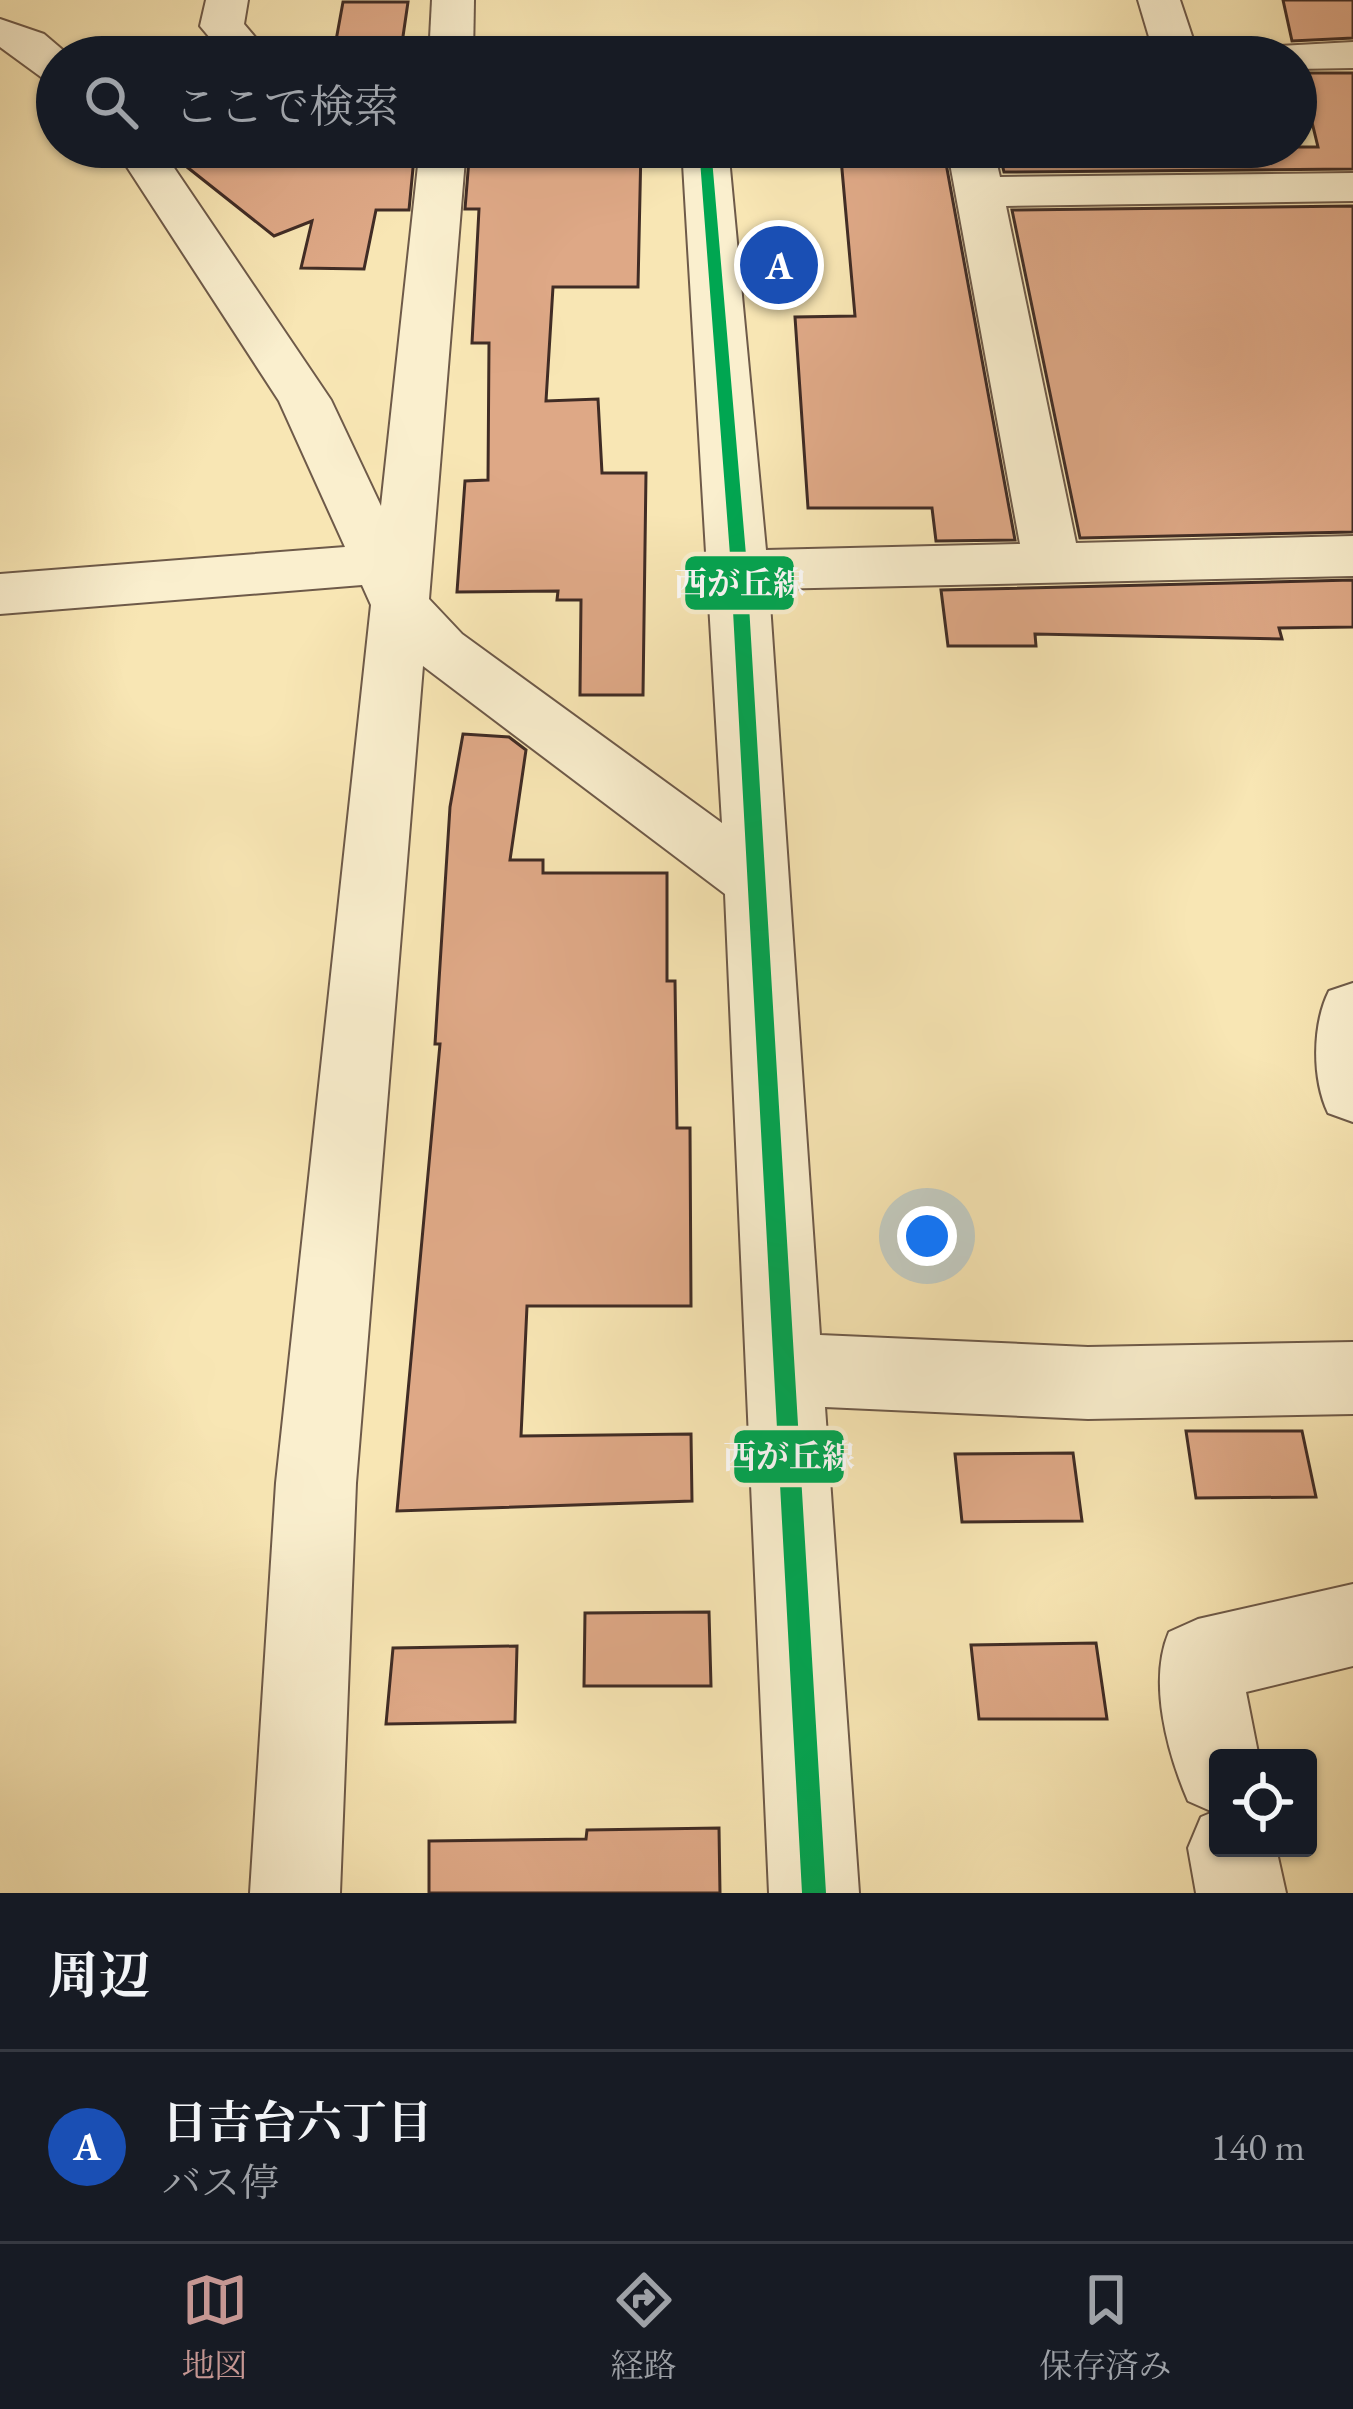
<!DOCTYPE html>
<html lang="ja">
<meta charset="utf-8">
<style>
:root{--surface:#171b24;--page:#242831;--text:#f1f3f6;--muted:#9ea1a6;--line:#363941;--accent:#c59692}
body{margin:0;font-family:"EB Garamond","Noto Serif JP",serif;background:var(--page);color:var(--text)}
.controls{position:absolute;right:36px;bottom:36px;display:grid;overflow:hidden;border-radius:12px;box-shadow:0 3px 9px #0004}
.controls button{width:108px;height:108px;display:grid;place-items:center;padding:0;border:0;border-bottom:3px solid var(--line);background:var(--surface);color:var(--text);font:60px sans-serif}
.you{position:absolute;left:927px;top:1236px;width:42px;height:42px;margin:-30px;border:9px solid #fff;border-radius:50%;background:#1a73e8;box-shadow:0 0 0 18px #1a73e833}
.badge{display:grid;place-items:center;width:78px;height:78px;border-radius:50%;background:var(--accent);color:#fff;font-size:39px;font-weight:700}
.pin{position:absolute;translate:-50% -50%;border:6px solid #fff;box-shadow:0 3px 12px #0006}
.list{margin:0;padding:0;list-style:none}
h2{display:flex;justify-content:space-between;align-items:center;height:156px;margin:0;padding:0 48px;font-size:51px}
h2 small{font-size:39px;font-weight:400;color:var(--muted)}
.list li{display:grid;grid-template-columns:78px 1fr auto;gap:36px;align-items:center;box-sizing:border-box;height:192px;padding:0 48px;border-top:3px solid var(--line)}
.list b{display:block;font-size:45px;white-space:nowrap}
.list p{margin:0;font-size:39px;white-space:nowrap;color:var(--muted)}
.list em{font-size:39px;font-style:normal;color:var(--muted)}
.icon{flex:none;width:66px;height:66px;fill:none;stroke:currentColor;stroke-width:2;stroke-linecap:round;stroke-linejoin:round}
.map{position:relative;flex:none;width:1353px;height:1893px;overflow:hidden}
.search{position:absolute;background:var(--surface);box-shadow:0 3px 9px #0004;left:36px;right:36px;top:36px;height:132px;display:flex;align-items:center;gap:30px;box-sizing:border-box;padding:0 42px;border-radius:66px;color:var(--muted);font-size:45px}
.sheet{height:348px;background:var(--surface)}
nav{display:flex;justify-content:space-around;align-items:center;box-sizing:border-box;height:168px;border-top:3px solid var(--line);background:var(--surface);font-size:33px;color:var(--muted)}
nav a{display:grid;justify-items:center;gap:6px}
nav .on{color:var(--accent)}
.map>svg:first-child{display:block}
.building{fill:#dea886;stroke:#402c25;stroke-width:3}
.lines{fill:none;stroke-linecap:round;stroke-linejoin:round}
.minor-casing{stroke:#6e5a49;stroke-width:4}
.minor{fill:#faefce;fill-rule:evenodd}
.bus-1-casing{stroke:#faefce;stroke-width:9}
.bus-1{fill:#00a651;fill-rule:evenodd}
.line-badge{stroke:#faefce;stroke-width:4.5}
.badge-label{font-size:33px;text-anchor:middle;font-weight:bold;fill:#fff}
</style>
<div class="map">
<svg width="1353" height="1893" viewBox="0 0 1353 1893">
<rect width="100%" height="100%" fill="#f8e6b4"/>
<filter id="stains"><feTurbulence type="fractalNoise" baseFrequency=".00167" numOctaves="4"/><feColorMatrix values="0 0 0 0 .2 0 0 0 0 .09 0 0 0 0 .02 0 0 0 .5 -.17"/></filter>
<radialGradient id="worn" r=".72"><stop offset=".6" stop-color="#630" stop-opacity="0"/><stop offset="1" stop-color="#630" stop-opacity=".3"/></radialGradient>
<g class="building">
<path d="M1283,0h70v38l-61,3z"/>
<path d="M343,2h65l-8,55h-67z"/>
<path d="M1300,73h53v96l-349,3 -6,-25h320z"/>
<path d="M232,147h183l-6,63h-33l-12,59 -63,-1 11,-47 -38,15 -87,-69z"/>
<path d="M470,147h171l-3,140h-85l-7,114 52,-2 4,74h44l-3,222h-63l1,-95h-24l1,-9 -101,1 8,-111 23,-1 1,-137h-17l7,-134h-14z"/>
<path d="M840,147h103l72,393 -79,1 -4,-33h-124l-13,-191 60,-1z"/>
<path d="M1353,206v326l-273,6 -68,-328z"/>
<path d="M1353,580v47l-74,1 3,11 -247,-5 1,12h-88l-7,-56z"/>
<path d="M463,734l46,3 17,13 -16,110h33v13h124v108h8l2,147h13l1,178h-164l-6,130 170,-2 1,67 -295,10 43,-467h-5l15,-237z"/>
<path d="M1186,1431h116l14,66 -120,1z"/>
<path d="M1073,1453l9,68 -120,1 -7,-68z"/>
<path d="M709,1612l2,74h-127l1,-73z"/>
<path d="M1096,1643l11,76h-128l-8,-74z"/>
<path d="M517,1646l-2,76 -129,2 7,-76z"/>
<path d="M719,1828l1,65h-291v-52l157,-2 1,-9z"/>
</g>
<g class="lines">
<defs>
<g id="minor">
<path d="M206,0h42l-4,24 28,33h-46l-26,-31z"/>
<path d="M432,0h42l-1,57h-44z"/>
<path d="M1138,0h42l19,57h-44z"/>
<path d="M0,19l44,15 27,23h-14v24l-16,-4 -41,-30z"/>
<path d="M1353,42v26l-57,1v-12h-61l6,-9z"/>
<path d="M553,44h557l16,4 6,9h-601l6,-9z"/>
<path d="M114,147h46l171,253 50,106 39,-359h46l-37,452 33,35 260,189 -40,-676h46l38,403 254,-6 -73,-397h46l7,30 353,-4v28l-347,5 70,337 277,-7v40l-584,13 51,746 268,12 265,-5v72l-265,5 -263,-12 34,486h-90l-44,-999 -302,-228 -67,817 -16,410h-90l26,-410 95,-878 -9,-20 -362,29v-40l345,-27 -66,-146z"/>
<path d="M1353,983v139l-25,-9c-16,-34 -16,-88 1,-122z"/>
<path d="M1353,1584v82l-107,26 13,66h-41v90h58l10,45h-90l-8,-45 13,-31 12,-5 -25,-11c-21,-49 -40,-120 -19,-169l29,-13z"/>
</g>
</defs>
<use href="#minor" class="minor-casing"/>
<use href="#minor" class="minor"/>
<defs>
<path id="bus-1" d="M699,147h12l35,408 80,1338h-24l-72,-1338z"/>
</defs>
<use href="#bus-1" class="bus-1-casing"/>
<use href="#bus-1" class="bus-1"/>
</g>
<g class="line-badge">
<rect x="683" y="554" width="113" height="58" rx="12" fill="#00a651"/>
<rect x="732" y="1428" width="114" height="57" rx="12" fill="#00a651"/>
</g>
<g class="badge-label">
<text x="740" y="595">西が丘線</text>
<text x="789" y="1468">西が丘線</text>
</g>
<rect width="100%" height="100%" filter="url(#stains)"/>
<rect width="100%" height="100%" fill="url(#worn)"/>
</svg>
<div class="controls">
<button><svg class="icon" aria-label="locate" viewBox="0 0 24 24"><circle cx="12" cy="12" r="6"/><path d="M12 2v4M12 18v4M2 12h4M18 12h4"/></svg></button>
</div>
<div class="you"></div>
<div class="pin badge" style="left:779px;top:265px;background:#1a4fb4">A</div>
<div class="search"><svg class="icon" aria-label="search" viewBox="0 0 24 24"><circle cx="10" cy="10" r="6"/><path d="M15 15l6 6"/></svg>ここで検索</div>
</div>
<section class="sheet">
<h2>周辺<small></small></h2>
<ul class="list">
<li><span class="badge" style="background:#1a4fb4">A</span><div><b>日吉台六丁目</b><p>バス停</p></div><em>140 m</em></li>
</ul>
</section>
<nav>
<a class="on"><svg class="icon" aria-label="map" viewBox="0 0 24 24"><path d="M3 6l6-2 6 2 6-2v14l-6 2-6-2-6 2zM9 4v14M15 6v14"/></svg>地図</a>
<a><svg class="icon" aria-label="directions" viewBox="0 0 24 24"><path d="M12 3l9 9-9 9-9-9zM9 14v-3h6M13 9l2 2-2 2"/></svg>経路</a>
<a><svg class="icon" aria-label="saved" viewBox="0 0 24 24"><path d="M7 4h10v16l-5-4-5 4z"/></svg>保存済み</a>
</nav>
